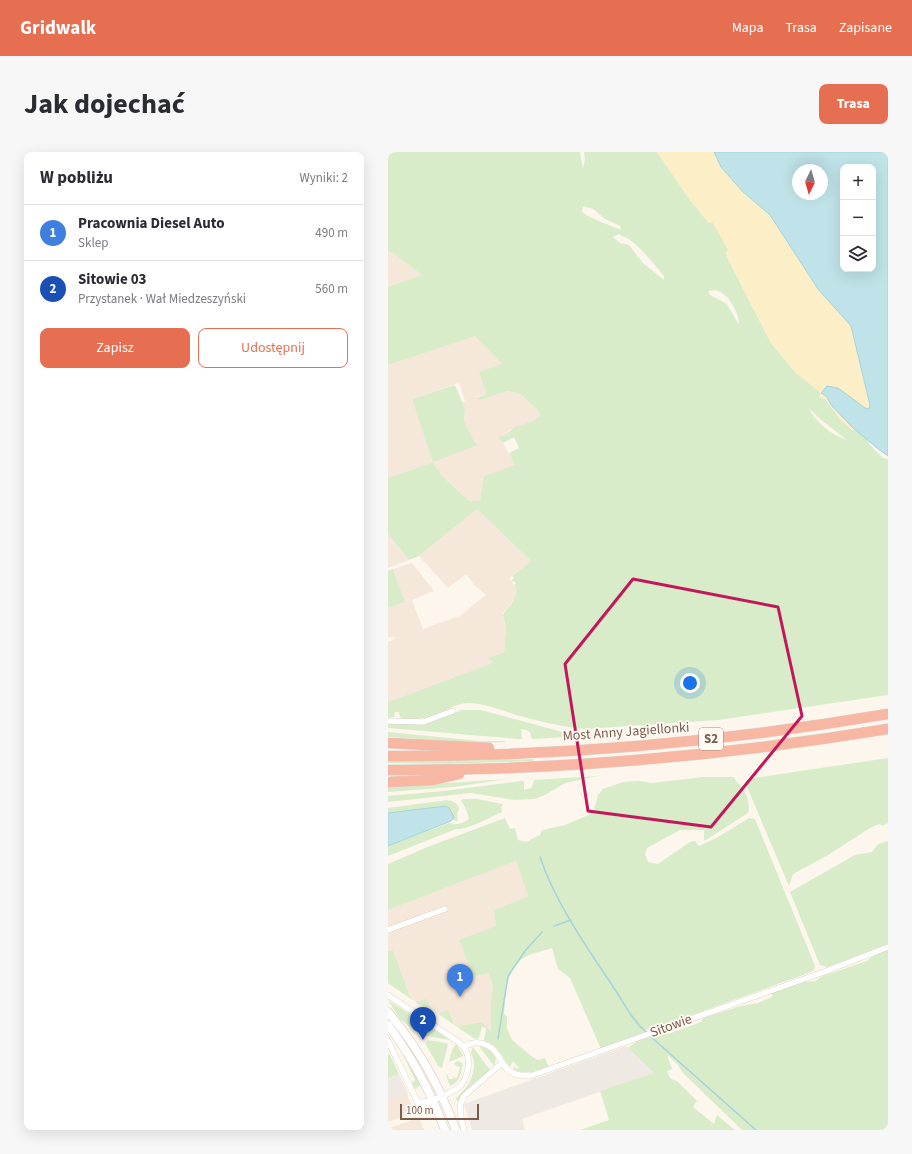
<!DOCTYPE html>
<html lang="pl">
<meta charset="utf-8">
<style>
:root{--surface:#fff;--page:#f7f7f7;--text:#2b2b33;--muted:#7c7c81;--line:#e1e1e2;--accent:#e76f51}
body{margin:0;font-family:"Source Sans 3",sans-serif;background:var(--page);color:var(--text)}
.controls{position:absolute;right:12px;top:12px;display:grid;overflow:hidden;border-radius:8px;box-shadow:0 4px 16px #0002}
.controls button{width:36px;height:36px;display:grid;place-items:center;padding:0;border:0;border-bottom:1px solid var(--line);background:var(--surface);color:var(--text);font:20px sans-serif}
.compass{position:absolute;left:404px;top:12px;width:36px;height:36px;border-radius:50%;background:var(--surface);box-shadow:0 4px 16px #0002;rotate:185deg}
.scale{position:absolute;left:12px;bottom:10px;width:79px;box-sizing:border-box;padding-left:4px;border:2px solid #7a5c4d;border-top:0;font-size:11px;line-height:14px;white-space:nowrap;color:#7a5c4d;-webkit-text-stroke:3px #fffaf3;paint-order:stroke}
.you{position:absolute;left:302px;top:531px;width:14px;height:14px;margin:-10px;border:3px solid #fff;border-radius:50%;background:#1a73e8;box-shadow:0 0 0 6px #1a73e833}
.badge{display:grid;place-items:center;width:26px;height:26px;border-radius:50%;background:var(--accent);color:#fff;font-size:13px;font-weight:700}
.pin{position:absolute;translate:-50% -33px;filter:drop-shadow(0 1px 2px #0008)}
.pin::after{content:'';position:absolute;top:21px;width:14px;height:12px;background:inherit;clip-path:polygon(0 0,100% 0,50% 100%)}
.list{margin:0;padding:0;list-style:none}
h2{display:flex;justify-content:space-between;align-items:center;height:52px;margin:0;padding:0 16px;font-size:17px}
h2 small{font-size:13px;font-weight:400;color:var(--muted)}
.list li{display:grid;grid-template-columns:26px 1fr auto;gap:12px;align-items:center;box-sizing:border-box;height:56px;padding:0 16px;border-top:1px solid var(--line)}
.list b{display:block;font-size:15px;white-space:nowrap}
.list p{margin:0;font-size:13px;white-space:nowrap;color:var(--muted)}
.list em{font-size:13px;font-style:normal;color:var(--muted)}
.actions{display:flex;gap:8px;padding:12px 16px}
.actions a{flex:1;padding:9px 0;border:1px solid var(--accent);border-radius:8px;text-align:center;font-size:14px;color:var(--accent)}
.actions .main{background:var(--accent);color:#fff}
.icon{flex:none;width:22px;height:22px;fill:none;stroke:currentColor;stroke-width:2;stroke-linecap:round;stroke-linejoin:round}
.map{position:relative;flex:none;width:500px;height:978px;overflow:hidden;border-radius:8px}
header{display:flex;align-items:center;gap:24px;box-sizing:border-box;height:56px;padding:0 20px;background:var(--accent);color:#fff}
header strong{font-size:19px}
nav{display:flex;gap:22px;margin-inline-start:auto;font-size:14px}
.intro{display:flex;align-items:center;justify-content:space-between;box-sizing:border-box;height:96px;padding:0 24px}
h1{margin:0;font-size:28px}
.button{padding:10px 18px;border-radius:8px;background:var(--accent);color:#fff;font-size:14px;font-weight:700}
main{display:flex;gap:24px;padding:0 24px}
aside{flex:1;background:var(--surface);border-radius:8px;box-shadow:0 4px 16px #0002}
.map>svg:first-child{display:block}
.residential{fill:#f5e8da;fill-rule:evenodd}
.industrial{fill:#efe9e4}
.green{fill:#d8ecc9;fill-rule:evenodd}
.sand{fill:#fcefc7}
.water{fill:#bfe3e8;stroke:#a5d3da;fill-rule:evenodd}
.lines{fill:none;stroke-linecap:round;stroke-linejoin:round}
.stream{stroke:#a5d3da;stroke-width:1.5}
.minor-casing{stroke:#d1beb0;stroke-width:6}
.secondary-casing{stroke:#d6c0b0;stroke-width:9}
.motorway-casing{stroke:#dad1cd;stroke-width:11}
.minor{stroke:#fff;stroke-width:5.5}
.secondary{stroke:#fff;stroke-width:8}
.motorway{stroke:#f7b7a3;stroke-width:10}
.marked{fill:none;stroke:#c2185b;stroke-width:3;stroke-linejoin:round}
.labels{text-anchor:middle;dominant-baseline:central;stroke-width:3.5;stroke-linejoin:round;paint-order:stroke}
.shield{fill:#fffaf3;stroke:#a28b7f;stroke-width:1}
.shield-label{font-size:13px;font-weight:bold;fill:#7a5c4d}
.street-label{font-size:14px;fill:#7a5c4d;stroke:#fffaf3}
</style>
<header>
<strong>Gridwalk</strong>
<nav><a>Mapa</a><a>Trasa</a><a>Zapisane</a></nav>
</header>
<div class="intro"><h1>Jak dojechać</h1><a class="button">Trasa</a></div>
<main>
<aside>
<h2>W pobliżu<small>Wyniki: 2</small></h2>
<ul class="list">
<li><span class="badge" style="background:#3f7fe0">1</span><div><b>Pracownia Diesel Auto</b><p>Sklep</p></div><em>490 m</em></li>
<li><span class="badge" style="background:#1a4fb4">2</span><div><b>Sitowie 03</b><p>Przystanek · Wał Miedzeszyński</p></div><em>560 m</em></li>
</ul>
<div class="actions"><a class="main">Zapisz</a><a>Udostępnij</a></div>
</aside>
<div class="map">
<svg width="500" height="978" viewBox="0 0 500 978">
<rect width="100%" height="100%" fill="#fdf6ec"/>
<g class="residential">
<path d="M0,99l6,3 29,21 -35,12z"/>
<path d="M87,183l27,29 -15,30 -10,3 4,3 26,-9 12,2 19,17 2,6 -4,4 -27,10 -3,5 -7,2 4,6 21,38 -41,20h-14l-27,-25 -9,-14 -45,16v-113zM71,231l6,18 -3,1 3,7 -1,12 10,20 4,3 -63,-36 -3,-9z"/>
<path d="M89,357l54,52 -22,17 5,7h3l-2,2 1,11 -13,15v5l3,11 -2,23 -14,6 4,5 -106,39v-60l7,-3 -1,-3 -6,2v-30l17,-6 -12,-33 19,-6 22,28 -22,9 11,29 33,-12 1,1 29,-23 -11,-9 -9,-12 -18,14 -29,-32z"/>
<path d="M0,382l21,26 -21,8z"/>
<path d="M128,709l12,35 -34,14 2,16 -21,51 13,-4 5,14 -2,16v30l-9,-11 -24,4 -27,-17 -20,-10 -18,-49 -5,1v-41z"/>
<path d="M20,941v5l8,14 -28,10v-22z"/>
<path d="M31,966l3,6v3l3,3h-35l-1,-2z"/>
</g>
<g class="industrial">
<path d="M238,894l28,27 -132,46 3,11h-53l-8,-26z"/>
<path d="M11,922l9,19 -20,7v-22z"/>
</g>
<g class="green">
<path d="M0,0h192l3,17 2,-10 -1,-7h73l33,48 19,23 4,-1 16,28 -2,7 44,86 25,30 25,20 19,26 12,11 3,-1 13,11 1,4 14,14 5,1v236l-170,25 -133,9c-24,-2 -46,-8 -69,-14 -16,-5 -31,-12 -48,-12 -13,0 -22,9 -34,13 -10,3 -22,3 -33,3l-2,-7h-4l-1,5 -6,1v-16l105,-39 -4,-5 15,-6 2,-23 -3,-14c6,-11 16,-14 12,-28l2,-1h-3l2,-3 -2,-2 -2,1 -1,-1 3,-3 -2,-2 19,-15 -54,-52 -58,47 -10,4 -21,-26v-56l45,-16 -21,-63 43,-14 10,24 -1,12 10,20 4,4 -45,17 9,14 27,25h11l4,-25 31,-11 -6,-12 10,-5 -5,-11 -11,6 -5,-6 8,-2c7,-11 25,-10 34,-19l-2,-6 -19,-17 -12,-2 -26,9 -4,-2 10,-4 -8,-22 23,-8 -27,-28 -87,29v-78l34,-12 -28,-21 -6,-3zM195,54l10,3 12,10 15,7 1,4c-7,-3 -36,-14 -39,-18zM231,82c3,3 8,3 11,6 11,8 25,25 34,36v4l-21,-17 -14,-18 -9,-2 -7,-6zM327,138c4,1 8,3 11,6 6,6 14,21 13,29l-12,-21 -17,-9 -2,-4zM421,256l11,11 27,21c-15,-5 -31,-17 -38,-32z"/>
<path d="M5,417l12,33 -17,6v-37z"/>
<path d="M74,558h18l12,3 78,21 35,1 -73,4 -2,-7 -4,-2 -5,-1 1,10h-4l-130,-11v-4h35z"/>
<path d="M0,580l92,9h25v1l-25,1 -92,-6z"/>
<path d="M500,606v65l-5,3 -4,-2 -9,4 -42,27 -35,19 -4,12 -44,-104 9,-4z"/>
<path d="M145,607v2l-85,3 -60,-1v-2h69z"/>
<path d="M210,624l-33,7 -22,13 -8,3 -21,1 -43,-7 -83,9v-6l56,-5 78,-10h2v9l7,-2 2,-4 1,-4z"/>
<path d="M315,625h31c2,6 7,7 10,13 4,7 6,16 4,23l-42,27h-2v-10h-24l-33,18 -2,6 3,8 10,2 32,-22 5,-1 4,5 19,-9 31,-19 6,1 60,147 -1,4 -3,2 -158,57 -3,-2 -8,7 -41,15 -31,-71 -12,-9 -6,-21c-9,3 -23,6 -30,11 -17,13 -16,36 -18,55l3,3v12l5,11 22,18 4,2 7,-2 4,9c-13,4 -24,9 -36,2l1,-3 3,3 2,-1 -6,-7 -3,6 -14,-20 -12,-7 2,-12 -4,-1 -3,11 -4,1 -44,-30 -16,-6 12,-4 4,10 8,5 9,-4 6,14 4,2 24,-4 9,10v-29l2,-17 -5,-13 -14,4 -15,-37 37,-14 -2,-16 34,-14 -12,-35 -128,49v-46l42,-18 75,-28 5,11 5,-1 3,12 8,2 14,-7 2,-5 23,-5 28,-12 5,-18 5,-6 20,-7 17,-1 12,2z"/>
<path d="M120,627l-54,8 -66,5v-5z"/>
<path d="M75,647h14l26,5 -2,3 1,5c-11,5 -34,18 -46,17l-68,27v-10l61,-23c7,2 14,1 20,-4 -2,-7 -3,-12 -8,-18z"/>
<path d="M60,648c8,2 14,6 9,13l1,8h-1l-5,-1h1l-5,-13 -2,-1 -58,7v-5z"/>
<path d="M500,689v103l-60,23 -8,-2 -30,-73 65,-37 17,-3 6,-8z"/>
<path d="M5,798l18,49 -23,-16v-32z"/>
<path d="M500,798v180h-146l-59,-57 -5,-8 -10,-10c-1,5 3,8 4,14l-5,2 3,7 8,4 19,19 -4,6 21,17 3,-9 18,15h-155l29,-10 -9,-29 54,-18 -26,-25 12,-9 27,-8 1,3 33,-12 2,-4 38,-12 17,-3 14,-6v-5l30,-10 14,-1 4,-4 47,-16 7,-6z"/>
<path d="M0,848l62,40 -30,-5 -20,-16z"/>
<path d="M40,888l18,3 2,1 -6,24 -4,-2 -13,-23z"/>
<path d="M68,892l6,9 1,3 -14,6 3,-12z"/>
<path d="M91,894c7,1 14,6 17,13l-2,7z"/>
<path d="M85,895l17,23 -25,21 -7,12 -2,-5c11,-10 19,-21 18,-36 -1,-6 -5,-9 -1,-15z"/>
<path d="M13,898l20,35 -6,4 -3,-6 3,-3z"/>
<path d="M0,903h2l9,19 -11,4z"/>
<path d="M70,909l5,3c-2,9 -3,18 -13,22l-4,-11 1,-1 2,5h4v-2l4,1 3,-11 -4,-1 -2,-3z"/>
</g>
<path class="sand" d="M269,0h57l7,15 21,24 28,24 48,74 33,37 19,80 -1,3 -4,-1 -27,-20 -12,8 6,9 23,24 -3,1 -12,-11 -14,-19 -7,-3 2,-4 -25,-20 -25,-30 -44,-86 -1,-5 2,-2 -15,-27h-4l-19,-23z"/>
<g class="water">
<path d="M326,0h174v304l-11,-8 -26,-22 -19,-20 -6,-10 -5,-3 6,-7 11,2 27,20 4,1 1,-4 -19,-79 -33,-37 -48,-74 -28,-24 -21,-24zM455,15h30v102h-30zM410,18h24v24h-24z"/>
<path d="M58,654l3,2 5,9 -3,4 -63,25v-33z"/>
</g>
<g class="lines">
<g class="stream">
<path d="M152,705c16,47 46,89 74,131 10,15 18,32 32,44"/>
<path d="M166,774l17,-6"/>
<path d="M262,884l106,94"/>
<path d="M110,887l10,-63 17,-25 17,-19"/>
</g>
<defs>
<g id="minor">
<path d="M0,569l35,1 30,-11"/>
<path d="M0,778l57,-21"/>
<path d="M0,843l69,46c4,3 8,7 10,12 3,9 1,25 -7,33 -5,5 -12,7 -19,11 -8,3 -15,6 -24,5"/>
<path d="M0,889l33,68 10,-7"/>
<path d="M76,895c12,-8 27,-4 34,9 3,4 5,9 9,13 6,6 15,7 23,7l291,-103 67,-26"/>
<path d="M76,978c-3,-13 -7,-22 0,-34l38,-33"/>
</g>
<g id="secondary">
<path d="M0,860c31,37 51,73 68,118"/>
<path d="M0,873c24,32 43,68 57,105"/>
</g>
<g id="motorway">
<path d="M0,591l101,5"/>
<path d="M0,604c167,1 335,-14 500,-42"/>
<path d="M0,618c168,1 334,-14 500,-41"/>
<path d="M0,630l44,-2 27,-6"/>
</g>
</defs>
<use href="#minor" class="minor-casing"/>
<use href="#secondary" class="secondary-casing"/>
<use href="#motorway" class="motorway-casing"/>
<use href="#minor" class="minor"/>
<use href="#secondary" class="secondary"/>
<use href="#motorway" class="motorway"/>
</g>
<path class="marked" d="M245,427l145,28 24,109 -91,111 -123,-16 -23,-147z"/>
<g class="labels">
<rect class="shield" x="311" y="576" width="24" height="22" rx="3"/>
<g class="shield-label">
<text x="323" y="587">S2</text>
</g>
<g class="street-label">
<text transform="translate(238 580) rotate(-4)">Most Anny Jagiellonki</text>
<text transform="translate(283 874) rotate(-20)">Sitowie</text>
</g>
</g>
</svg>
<div class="controls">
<button>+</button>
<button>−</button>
<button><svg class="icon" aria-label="layers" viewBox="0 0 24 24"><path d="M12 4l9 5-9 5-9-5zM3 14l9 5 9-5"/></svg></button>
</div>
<svg class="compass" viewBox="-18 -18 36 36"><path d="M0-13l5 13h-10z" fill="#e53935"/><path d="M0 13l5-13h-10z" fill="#7c7c81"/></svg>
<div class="scale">100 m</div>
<div class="you"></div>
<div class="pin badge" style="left:72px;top:845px;background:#3f7fe0">1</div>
<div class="pin badge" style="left:35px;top:888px;background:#1a4fb4">2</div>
</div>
</main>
